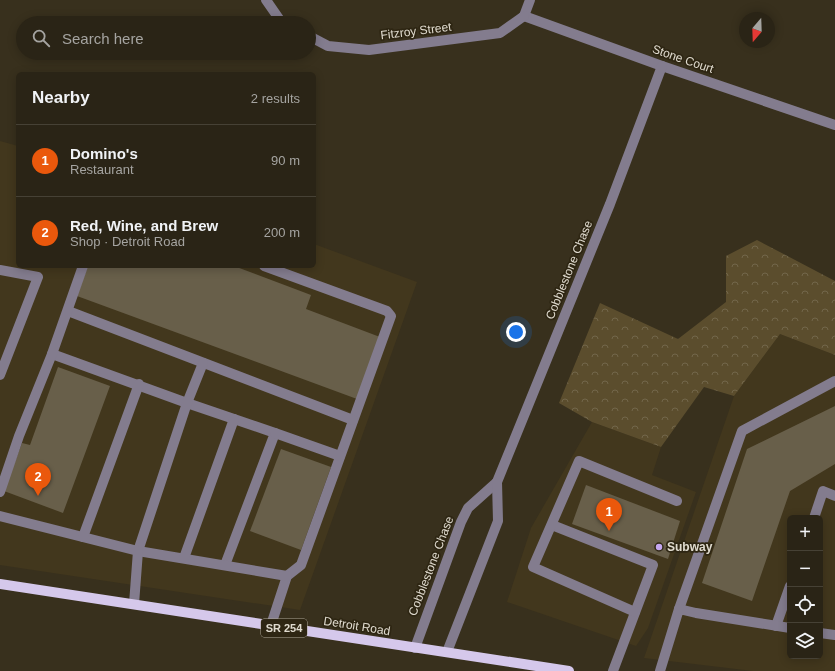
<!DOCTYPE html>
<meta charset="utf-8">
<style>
:root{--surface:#2a2416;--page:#363023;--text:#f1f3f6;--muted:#a5a4a1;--line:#464135;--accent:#ea580c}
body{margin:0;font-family:Helvetica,sans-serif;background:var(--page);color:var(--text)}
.controls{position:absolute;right:12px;bottom:12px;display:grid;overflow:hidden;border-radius:6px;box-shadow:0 2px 10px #0003}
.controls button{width:36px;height:36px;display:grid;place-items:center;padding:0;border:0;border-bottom:1px solid var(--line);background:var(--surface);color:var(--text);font:20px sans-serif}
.compass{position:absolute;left:739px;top:12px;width:36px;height:36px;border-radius:50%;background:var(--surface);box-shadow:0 2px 10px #0003;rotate:199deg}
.you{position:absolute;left:516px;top:332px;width:14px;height:14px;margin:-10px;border:3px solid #fff;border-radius:50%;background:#1a73e8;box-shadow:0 0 0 6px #1a73e833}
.badge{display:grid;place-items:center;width:26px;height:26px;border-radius:50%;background:var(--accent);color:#fff;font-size:13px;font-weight:700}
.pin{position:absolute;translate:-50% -33px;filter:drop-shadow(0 1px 2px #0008)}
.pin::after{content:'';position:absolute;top:21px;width:14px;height:12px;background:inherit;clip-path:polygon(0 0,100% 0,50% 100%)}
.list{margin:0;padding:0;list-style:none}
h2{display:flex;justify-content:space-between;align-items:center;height:52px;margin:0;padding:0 16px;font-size:17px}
h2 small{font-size:13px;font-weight:400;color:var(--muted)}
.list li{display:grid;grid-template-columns:26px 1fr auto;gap:12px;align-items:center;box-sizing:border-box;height:72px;padding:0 16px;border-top:1px solid var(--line)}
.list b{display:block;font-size:15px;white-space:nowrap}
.list p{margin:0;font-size:13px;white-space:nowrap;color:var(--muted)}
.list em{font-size:13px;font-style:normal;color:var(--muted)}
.icon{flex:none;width:22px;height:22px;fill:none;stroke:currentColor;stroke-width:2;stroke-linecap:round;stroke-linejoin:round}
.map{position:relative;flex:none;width:835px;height:671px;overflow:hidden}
.search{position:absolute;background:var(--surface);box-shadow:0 2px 10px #0003;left:16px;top:16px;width:300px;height:44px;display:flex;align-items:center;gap:10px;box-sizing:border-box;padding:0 14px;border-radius:22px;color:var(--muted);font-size:15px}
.panel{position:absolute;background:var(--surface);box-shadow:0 2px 10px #0003;left:16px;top:72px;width:300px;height:196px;border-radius:6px}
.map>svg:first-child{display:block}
.built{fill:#42371d;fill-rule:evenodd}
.forest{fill:url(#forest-crowns)}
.building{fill:#685f4a}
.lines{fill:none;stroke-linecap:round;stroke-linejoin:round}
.minor{stroke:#837c8e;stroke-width:10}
.major{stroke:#d5c8eb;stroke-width:10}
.poi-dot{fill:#c5a7f1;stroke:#2e2613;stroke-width:1.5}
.labels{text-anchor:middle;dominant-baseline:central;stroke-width:3.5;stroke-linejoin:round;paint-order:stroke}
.shield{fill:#2e2613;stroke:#aba597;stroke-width:1}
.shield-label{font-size:11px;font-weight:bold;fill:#e0dbcf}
.street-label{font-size:12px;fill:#e0dbcf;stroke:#2e2613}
.poi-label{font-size:12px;font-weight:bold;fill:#e0dbcf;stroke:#2e2613;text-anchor:start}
</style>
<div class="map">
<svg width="835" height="671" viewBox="0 0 835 671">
<defs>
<pattern id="forest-crowns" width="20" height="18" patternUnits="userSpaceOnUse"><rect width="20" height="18" fill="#5b4d2d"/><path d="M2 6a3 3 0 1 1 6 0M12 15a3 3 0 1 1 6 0" fill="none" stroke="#72664a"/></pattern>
</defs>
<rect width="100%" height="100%" fill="#38301d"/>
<g class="built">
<path d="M0,141l18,5v120h296v-22l103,38 -117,328 -300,-45z"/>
<path d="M780,334l55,21v316h-82l-109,-13 90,-262zM790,518h30v138h-30z"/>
<path d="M592,422l69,25 -9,28 44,17 -48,136 -12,18 -129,-44 24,-74z"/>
</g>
<path class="forest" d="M757,240l78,41v74l-55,-21 -46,62 -30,-9 -43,60 -69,-25 -33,-19 41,-100 78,36 48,-37v-46z"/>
<g class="building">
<path d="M88,266h146l77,29 -5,14 74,28 -23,62 -280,-103z"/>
<path d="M58,367l52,19 -47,127 -59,-22 18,-48 8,2z"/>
<path d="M835,406v58l-45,27 -38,110 -50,-18 45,-134z"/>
<path d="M281,449l50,18 -30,83 -51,-19z"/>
<path d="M586,485l94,36 -12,38 -96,-35z"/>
</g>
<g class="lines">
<g class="minor">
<path d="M266,0l16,23"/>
<path d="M524,16l138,50 173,59"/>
<path d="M524,16l6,-16"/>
<path d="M309,36l19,10 41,4 131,-17 24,-17"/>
<path d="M264,266l123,45 4,5 -90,249 -14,11 -16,49"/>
<path d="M0,270l38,7 -38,98"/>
<path d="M68,311l285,109"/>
<path d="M52,354l135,49 88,30 -50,132"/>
<path d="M203,363l-16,40 -49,148 149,25"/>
<path d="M275,433l65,23"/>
<path d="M0,492l19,-56 33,-82 31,-88"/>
<path d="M0,516l138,35 -4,53"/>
<path d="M814,518l9,-27 12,5"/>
<path d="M552,525l101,40 -40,106"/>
<path d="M83,537l56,-153"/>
<path d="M184,558l50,-139"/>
<path d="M679,609l63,-178 93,-50"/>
<path d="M635,612l-102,-45 46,-106 98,40"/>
<path d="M776,626l14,-40"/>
<path d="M820,633l15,2"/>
<path d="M415,648l46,-126 7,-14 29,-26"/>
<path d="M447,652l51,-131 -1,-39 113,-278 52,-138"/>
<path d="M660,671l19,-62 17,4 94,15"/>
</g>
<path class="major" d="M0,584l569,87"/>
</g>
<circle class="poi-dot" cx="659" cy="547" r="4"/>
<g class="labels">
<rect class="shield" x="261" y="619" width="46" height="18" rx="3"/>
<g class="shield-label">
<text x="284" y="628">SR 254</text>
</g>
<g class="street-label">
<text transform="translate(416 31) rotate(-7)">Fitzroy Street</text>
<text transform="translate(683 59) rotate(19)">Stone Court</text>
<text transform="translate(569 270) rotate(-68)">Cobblestone Chase</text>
<text transform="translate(431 566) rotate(-69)">Cobblestone Chase</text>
<text transform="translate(357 626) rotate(9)">Detroit Road</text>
</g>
<g class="poi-label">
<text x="667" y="547">Subway</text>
</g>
</g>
</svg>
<div class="controls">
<button>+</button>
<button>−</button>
<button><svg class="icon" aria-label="locate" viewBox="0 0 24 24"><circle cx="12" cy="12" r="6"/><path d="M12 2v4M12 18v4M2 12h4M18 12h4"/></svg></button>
<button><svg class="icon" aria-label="layers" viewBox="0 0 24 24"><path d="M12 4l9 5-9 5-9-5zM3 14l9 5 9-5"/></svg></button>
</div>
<svg class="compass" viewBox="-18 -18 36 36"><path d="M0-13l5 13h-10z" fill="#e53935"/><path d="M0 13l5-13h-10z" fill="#a5a4a1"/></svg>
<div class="you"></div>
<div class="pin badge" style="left:609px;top:531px">1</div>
<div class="pin badge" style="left:38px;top:496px">2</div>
<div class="search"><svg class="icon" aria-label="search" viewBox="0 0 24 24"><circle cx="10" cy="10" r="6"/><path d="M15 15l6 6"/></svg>Search here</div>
<section class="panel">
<h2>Nearby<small>2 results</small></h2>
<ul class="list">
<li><span class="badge">1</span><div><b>Domino's</b><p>Restaurant</p></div><em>90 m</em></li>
<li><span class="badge">2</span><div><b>Red, Wine, and Brew</b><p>Shop · Detroit Road</p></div><em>200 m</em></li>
</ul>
</section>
</div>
